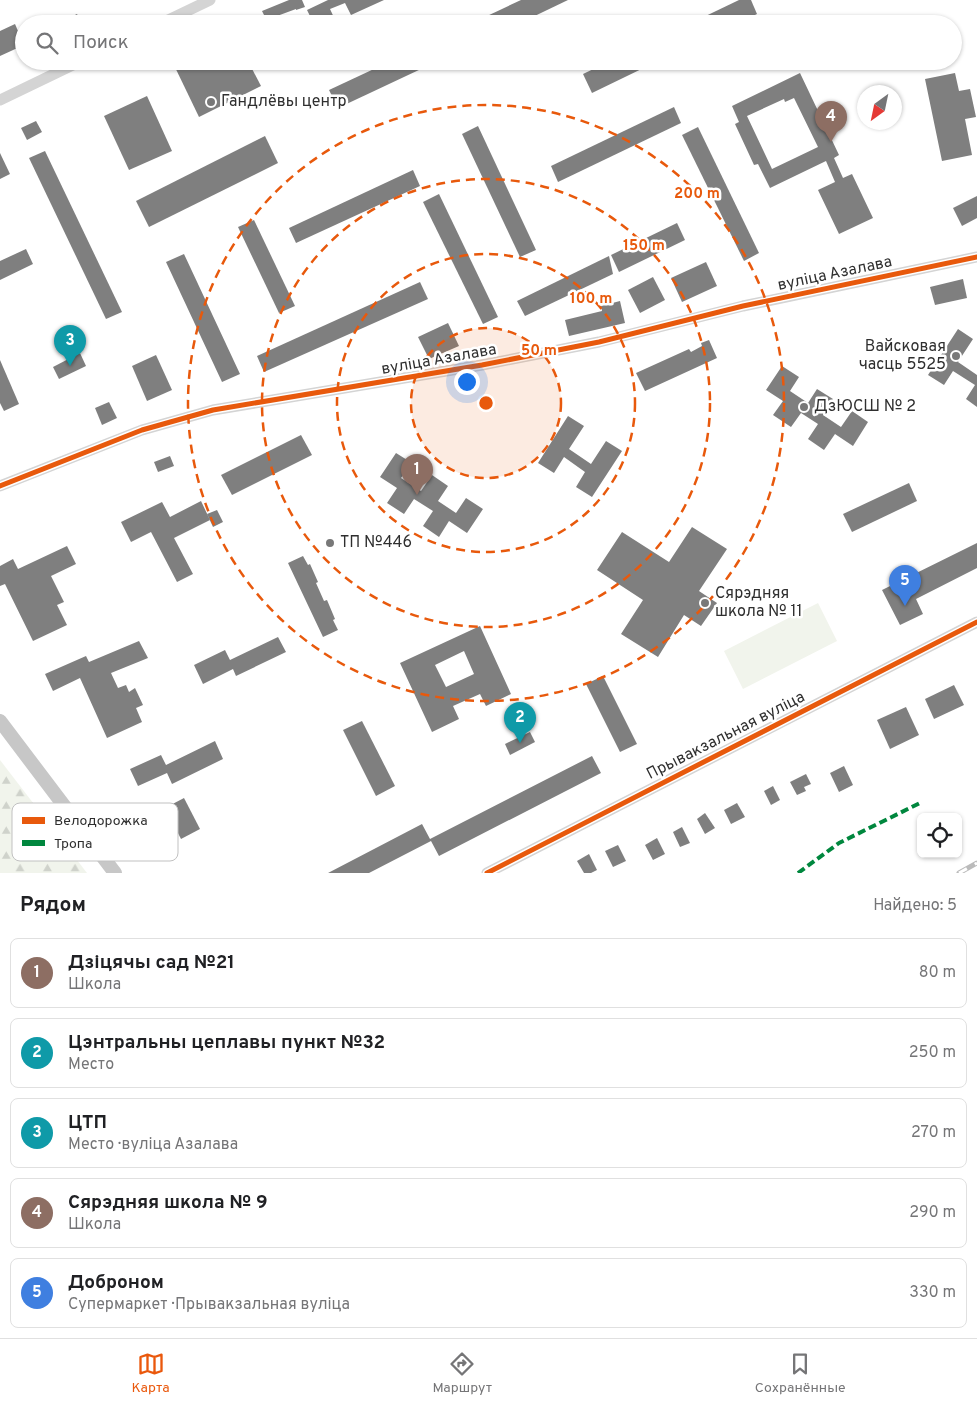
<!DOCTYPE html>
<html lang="ru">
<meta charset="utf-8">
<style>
:root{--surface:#fff;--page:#f2f2f2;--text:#202124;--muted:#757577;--line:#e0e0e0;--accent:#ea580c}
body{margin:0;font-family:Overpass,sans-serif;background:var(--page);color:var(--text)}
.controls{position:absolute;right:15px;bottom:15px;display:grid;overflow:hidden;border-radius:8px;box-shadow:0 1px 4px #0004}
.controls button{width:45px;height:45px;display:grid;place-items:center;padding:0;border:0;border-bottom:1px solid var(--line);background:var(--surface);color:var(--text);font:25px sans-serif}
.compass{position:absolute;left:857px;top:85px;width:45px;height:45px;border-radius:50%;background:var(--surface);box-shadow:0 1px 4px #0004;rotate:213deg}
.you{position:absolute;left:466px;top:381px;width:18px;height:18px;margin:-12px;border:4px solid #fff;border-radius:50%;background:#1a73e8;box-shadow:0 0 0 8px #1a73e833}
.badge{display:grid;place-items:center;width:32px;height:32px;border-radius:50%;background:var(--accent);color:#fff;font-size:16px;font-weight:700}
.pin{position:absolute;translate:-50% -41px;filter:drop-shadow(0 1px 2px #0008)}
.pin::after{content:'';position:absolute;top:26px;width:18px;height:15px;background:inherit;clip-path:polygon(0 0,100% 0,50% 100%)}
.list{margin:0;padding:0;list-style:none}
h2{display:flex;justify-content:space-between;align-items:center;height:65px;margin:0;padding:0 20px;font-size:21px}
h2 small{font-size:16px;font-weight:400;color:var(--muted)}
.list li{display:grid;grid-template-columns:32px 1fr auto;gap:15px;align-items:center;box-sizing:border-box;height:70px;margin:0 10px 10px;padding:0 10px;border:1px solid var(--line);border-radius:8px}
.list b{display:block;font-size:19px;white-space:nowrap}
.list p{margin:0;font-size:16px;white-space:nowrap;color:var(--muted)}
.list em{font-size:16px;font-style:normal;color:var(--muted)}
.icon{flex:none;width:28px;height:28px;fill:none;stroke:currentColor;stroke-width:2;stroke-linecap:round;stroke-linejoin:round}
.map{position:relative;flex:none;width:977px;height:873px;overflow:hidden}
.search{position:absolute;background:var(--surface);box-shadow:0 1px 4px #0004;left:15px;right:15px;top:15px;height:55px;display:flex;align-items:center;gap:12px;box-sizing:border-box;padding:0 18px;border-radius:28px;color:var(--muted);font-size:19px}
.sheet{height:465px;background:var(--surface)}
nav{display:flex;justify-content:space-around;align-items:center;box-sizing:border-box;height:70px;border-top:1px solid var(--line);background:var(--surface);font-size:14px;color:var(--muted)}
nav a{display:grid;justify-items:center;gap:2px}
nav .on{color:var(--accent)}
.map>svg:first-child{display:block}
.green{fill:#f1f4ec}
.forest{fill:url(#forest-firs)}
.building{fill:#7f7f7f;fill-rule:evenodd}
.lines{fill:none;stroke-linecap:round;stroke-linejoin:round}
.minor{stroke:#d4d4d4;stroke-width:11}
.major{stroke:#c7c7c7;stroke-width:14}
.rail-casing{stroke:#bbb;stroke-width:5}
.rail{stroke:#fff;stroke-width:3;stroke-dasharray:9;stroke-linecap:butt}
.quiet{stroke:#00873e;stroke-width:4;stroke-dasharray:8 4;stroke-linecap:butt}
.cycleway-casing{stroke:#fff;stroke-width:8}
.cycleway{stroke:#e8590c;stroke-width:5}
.ring{fill:none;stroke:#e8590c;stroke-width:2.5;stroke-dasharray:9 6}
.poi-dot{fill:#787878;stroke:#fff;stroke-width:2}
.labels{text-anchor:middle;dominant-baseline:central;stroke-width:5;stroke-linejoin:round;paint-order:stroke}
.poi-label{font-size:16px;fill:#2f2f2f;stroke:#fff;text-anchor:start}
.street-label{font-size:16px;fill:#2f2f2f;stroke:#fff}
.key{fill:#fff;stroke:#c1c1c1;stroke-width:1}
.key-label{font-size:14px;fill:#2f2f2f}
.centre{fill:#e8590c;stroke:#fff;stroke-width:2.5}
.ring-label{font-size:15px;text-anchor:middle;font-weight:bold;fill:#e8590c;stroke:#fff;stroke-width:5;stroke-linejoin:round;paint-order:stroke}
</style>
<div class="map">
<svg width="977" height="873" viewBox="0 0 977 873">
<defs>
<pattern id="forest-firs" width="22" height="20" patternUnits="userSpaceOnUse" patternTransform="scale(1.25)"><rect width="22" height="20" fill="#f1f4ec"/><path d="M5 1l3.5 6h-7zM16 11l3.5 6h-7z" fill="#cfd2cb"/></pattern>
</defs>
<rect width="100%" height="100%" fill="#fff"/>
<path class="green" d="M818,603l19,38 -94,48 -19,-38z"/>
<path class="forest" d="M0,760l87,113h-87z"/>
<g class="building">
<path d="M289,0h13l3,7 -9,3v-1l-19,7 -1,-1 -10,4 -4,-8z"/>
<path d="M328,0h56l-33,15 -6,-12 -15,6 7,15h-23l-7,-14z"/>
<path d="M521,0h47l-50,24h-48z"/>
<path d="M739,0h12l6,14 -20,10h-48z"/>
<path d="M77,14l5,10h-26z"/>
<path d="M15,24l9,21 -24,11v-25z"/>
<path d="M172,61h76l13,25 -62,31z"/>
<path d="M391,61h47l-100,47 -9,-18z"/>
<path d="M610,61h48l-66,32 -9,-19z"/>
<path d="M800,73l39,82 -5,3 9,20 9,-4 21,44 -34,16 -21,-44 17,-8 -9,-21 -56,27 -12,-24 -4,1 -19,-41 4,-2 -7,-16zM794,98l24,49 -46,22 -25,-53 37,-17 1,3z"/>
<path d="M955,73l4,18 11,-2 6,28 -11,2 7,36 -30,6 -17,-82z"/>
<path d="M147,96l25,55 -43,19 -25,-54z"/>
<path d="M674,107l7,16 -123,59 -7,-16z"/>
<path d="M36,121l6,11 -15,8 -6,-12z"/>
<path d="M478,126l58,124 -16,7 -58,-123z"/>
<path d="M698,127l61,126 -15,8 -62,-126z"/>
<path d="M265,136l13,27 -129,64 -13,-26z"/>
<path d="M45,151l77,161 -16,7 -77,-161z"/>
<path d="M0,153l10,21 -10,5z"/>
<path d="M413,170l7,16 -124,57 -7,-15z"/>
<path d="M439,194l59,123 -15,7 -60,-122z"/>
<path d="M977,196v22l-15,8 -9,-18z"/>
<path d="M254,220l41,86 -16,7 -41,-86z"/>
<path d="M677,223l8,17 -66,32 -8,-17z"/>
<path d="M26,249l7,15 -33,16v-19z"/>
<path d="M184,254l56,120 -18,8 -56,-120z"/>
<path d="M609,256l4,18 -88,42 -8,-15z"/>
<path d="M706,262l11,24 -35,16 -11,-24z"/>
<path d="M653,277l12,23 -25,13 -12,-23z"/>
<path d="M963,279l4,19 -32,7 -5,-18z"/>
<path d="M420,282l8,17 -164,73 -7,-16z"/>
<path d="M620,301l5,22 -56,13 -4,-16 37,-9 -1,-5z"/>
<path d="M448,323l11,23 -30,13 -11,-22z"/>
<path d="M958,329l15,10 -15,23 19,13v32l-11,-8 9,-14 -22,-14 -9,14 -16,-10z"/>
<path d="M709,340l8,18 -72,33 -9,-18 53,-24 2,3 11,-6 -1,-3z"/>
<path d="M80,353l6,13 -27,13 -6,-12z"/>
<path d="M156,355l16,35 -25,11 -15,-35z"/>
<path d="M0,360l19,44 -15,7 -4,-8z"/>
<path d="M782,366l17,11 -9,14 18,12 9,-14 16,10 -10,16 18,12 11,-16 16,11 -15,24 -18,-12 -11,16 -16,-11 10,-15 -17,-11 -10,14 -18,-12 10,-14 -17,-11z"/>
<path d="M109,402l8,16 -15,7 -7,-17z"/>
<path d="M568,416l16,10 -15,23 22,15 15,-23 16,10 -30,46 -16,-10 9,-15 -21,-15 -10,16 -16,-10z"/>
<path d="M301,435l11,20 -80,40 -11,-20z"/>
<path d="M396,453l16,10 -11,15 20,13 11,-16 16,11 -10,15 18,12 10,-15 17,11 -16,24 -18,-12 -10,16 -16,-11 10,-15 -19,-12 -10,15 -17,-11 10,-15 -17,-11z"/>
<path d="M170,456l4,10 -16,6 -4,-10z"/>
<path d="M909,483l8,18 -65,31 -9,-18z"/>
<path d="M201,501l9,19 -36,18 19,36 -16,8 -26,-50 -20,10 -10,-20 41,-20 8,15z"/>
<path d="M217,510l6,12 -10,5 -6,-13z"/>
<path d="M692,527l35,22 -28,42 18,12 -16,23 -17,-11 -26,42 -37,-23 22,-34 -46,-30 25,-38 47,30z"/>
<path d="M977,543v25l-61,31 7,15 -23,11 -18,-35z"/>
<path d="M67,546l9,18 -25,12 13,26 -7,3 10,20 -34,16 -28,-57 -5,2v-20l13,-7 5,10z"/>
<path d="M303,556l5,9 2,-1 8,18 -2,1 8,18 3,-1 8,19 -2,1 5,10 -15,7 -35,-74z"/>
<path d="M480,626l31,68 -25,12 -6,-12 -27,12 6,13 -27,13 -32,-69zM464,651l10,23 -28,13 -11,-22z"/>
<path d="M278,637l8,15 -50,24 -3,-7 -30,15 -9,-19 31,-15 5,10z"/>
<path d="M139,641l9,17 -37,15 7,15 8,-3 3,7 6,-4 8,17 -7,3 6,14 -35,16 -27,-60 -27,13 -8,-17 41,-18 3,6z"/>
<path d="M603,676l34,68 -17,8 -34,-68z"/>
<path d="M954,685l10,20 -30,14 -9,-20z"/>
<path d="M906,707l13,28 -29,14 -13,-29z"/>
<path d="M362,721l33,65 -19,10 -33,-66z"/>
<path d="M530,732l5,10 -25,13 -5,-11z"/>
<path d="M215,741l8,18 -51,25 -5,-11 -29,13 -8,-17 31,-14 5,10z"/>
<path d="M592,756l9,17 -162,83 -8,-15 -62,32h-41l94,-49 8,15z"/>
<path d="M844,766l9,19 -14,7 -9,-19z"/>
<path d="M806,774l5,10 -7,3 2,4 -9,4 -7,-13z"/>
<path d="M773,786l7,14 -9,5 -7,-14z"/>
<path d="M184,798l16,31 -19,10 -16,-31z"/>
<path d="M737,803l8,14 -14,7 -7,-14z"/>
<path d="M705,813l10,15 -10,6 -8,-15z"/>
<path d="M682,827l8,16 -10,4 -7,-15z"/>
<path d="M657,838l8,16 -12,6 -8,-15z"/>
<path d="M618,845l8,16 -13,6 -8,-16z"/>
<path d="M589,854l8,16 -6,3h-7l-7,-12z"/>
</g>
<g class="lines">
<g class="minor">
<path d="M160,24l50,-24"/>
<path d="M0,100l81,-39"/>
<path d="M0,486l142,-56 71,-20 269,-45 117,-23 144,-36 234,-49"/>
<path d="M487,873l490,-251"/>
</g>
<path class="major" d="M0,721l115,152"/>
<defs>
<path id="rail" d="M959,873l18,-10"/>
</defs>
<use href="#rail" class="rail-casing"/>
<use href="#rail" class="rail"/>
<path class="quiet" d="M798,873l41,-30 83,-41"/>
<defs>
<g id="cycleway">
<path d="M0,486l142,-56 71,-20 269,-45 117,-23 144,-36 234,-49"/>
<path d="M487,873l490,-251"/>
</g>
</defs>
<use href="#cycleway" class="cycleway-casing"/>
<use href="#cycleway" class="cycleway"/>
</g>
<circle cx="486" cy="403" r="75" fill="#e8590c" fill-opacity=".12"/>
<g class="ring">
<circle cx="486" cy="403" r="75"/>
<circle cx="486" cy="403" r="149"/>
<circle cx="486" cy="403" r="224"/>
<circle cx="486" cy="403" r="298"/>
</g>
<g class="poi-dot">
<circle cx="211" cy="102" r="5"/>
<circle cx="956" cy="356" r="5"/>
<circle cx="804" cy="407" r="5"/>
<circle cx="330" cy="543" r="5"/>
<circle cx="705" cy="603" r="5"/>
</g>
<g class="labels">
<g class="poi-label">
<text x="221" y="102">Гандлёвы центр</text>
<text x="946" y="347" text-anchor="end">Вайсковая<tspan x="946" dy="18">часць 5525</tspan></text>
<text x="814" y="407">ДзЮСШ № 2</text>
<text x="340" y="543">ТП №446</text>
<text x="715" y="594">Сярэдняя<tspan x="715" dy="18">школа № 11</tspan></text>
</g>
<g class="street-label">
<text transform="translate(835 274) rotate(-12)">вуліца Азалава</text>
<text transform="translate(439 360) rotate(-10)">вуліца Азалава</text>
<text transform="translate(726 736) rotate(-27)">Прывакзальная вуліца</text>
</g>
</g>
<rect x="12" y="803" width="166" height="58" rx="8" class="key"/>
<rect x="22" y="817" width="23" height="7" fill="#e8590c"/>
<rect x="22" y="840" width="23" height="6" fill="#00873e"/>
<g class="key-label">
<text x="54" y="825">Велодорожка</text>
<text x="54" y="848">Тропа</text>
</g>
<circle cx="486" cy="403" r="8" class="centre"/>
<g class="ring-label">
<text x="697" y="198">200 m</text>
<text x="644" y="250">150 m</text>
<text x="591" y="303">100 m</text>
<text x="539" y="355">50 m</text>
</g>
</svg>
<div class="controls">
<button><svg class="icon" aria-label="locate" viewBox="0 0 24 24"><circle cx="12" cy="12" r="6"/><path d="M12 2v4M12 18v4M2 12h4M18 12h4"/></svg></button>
</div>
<svg class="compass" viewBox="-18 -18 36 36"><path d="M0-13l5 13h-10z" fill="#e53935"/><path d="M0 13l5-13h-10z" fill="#757577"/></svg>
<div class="you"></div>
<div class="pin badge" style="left:417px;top:495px;background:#8d6e63">1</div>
<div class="pin badge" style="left:520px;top:743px;background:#0f9aa8">2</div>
<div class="pin badge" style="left:70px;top:366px;background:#0f9aa8">3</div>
<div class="pin badge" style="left:831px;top:142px;background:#8d6e63">4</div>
<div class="pin badge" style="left:905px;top:606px;background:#3f7fe0">5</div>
<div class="search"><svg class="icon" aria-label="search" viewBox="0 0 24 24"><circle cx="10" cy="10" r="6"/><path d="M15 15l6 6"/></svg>Поиск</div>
</div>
<section class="sheet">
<h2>Рядом<small>Найдено: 5</small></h2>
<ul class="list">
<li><span class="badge" style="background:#8d6e63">1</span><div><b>Дзіцячы сад №21</b><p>Школа</p></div><em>80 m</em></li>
<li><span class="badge" style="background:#0f9aa8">2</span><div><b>Цэнтральны цеплавы пункт №32</b><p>Место</p></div><em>250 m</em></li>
<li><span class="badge" style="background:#0f9aa8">3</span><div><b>ЦТП</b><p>Место · вуліца Азалава</p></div><em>270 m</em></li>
<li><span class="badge" style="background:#8d6e63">4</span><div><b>Сярэдняя школа № 9</b><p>Школа</p></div><em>290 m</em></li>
<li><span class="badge" style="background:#3f7fe0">5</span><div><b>Доброном</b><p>Супермаркет · Прывакзальная вуліца</p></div><em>330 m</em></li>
</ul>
</section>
<nav>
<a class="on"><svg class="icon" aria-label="map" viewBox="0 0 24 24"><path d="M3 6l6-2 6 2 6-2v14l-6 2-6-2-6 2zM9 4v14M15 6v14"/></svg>Карта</a>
<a><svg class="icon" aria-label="directions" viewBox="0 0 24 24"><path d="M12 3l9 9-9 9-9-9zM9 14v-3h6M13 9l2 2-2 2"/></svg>Маршрут</a>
<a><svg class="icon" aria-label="saved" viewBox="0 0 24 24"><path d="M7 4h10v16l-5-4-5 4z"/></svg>Сохранённые</a>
</nav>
